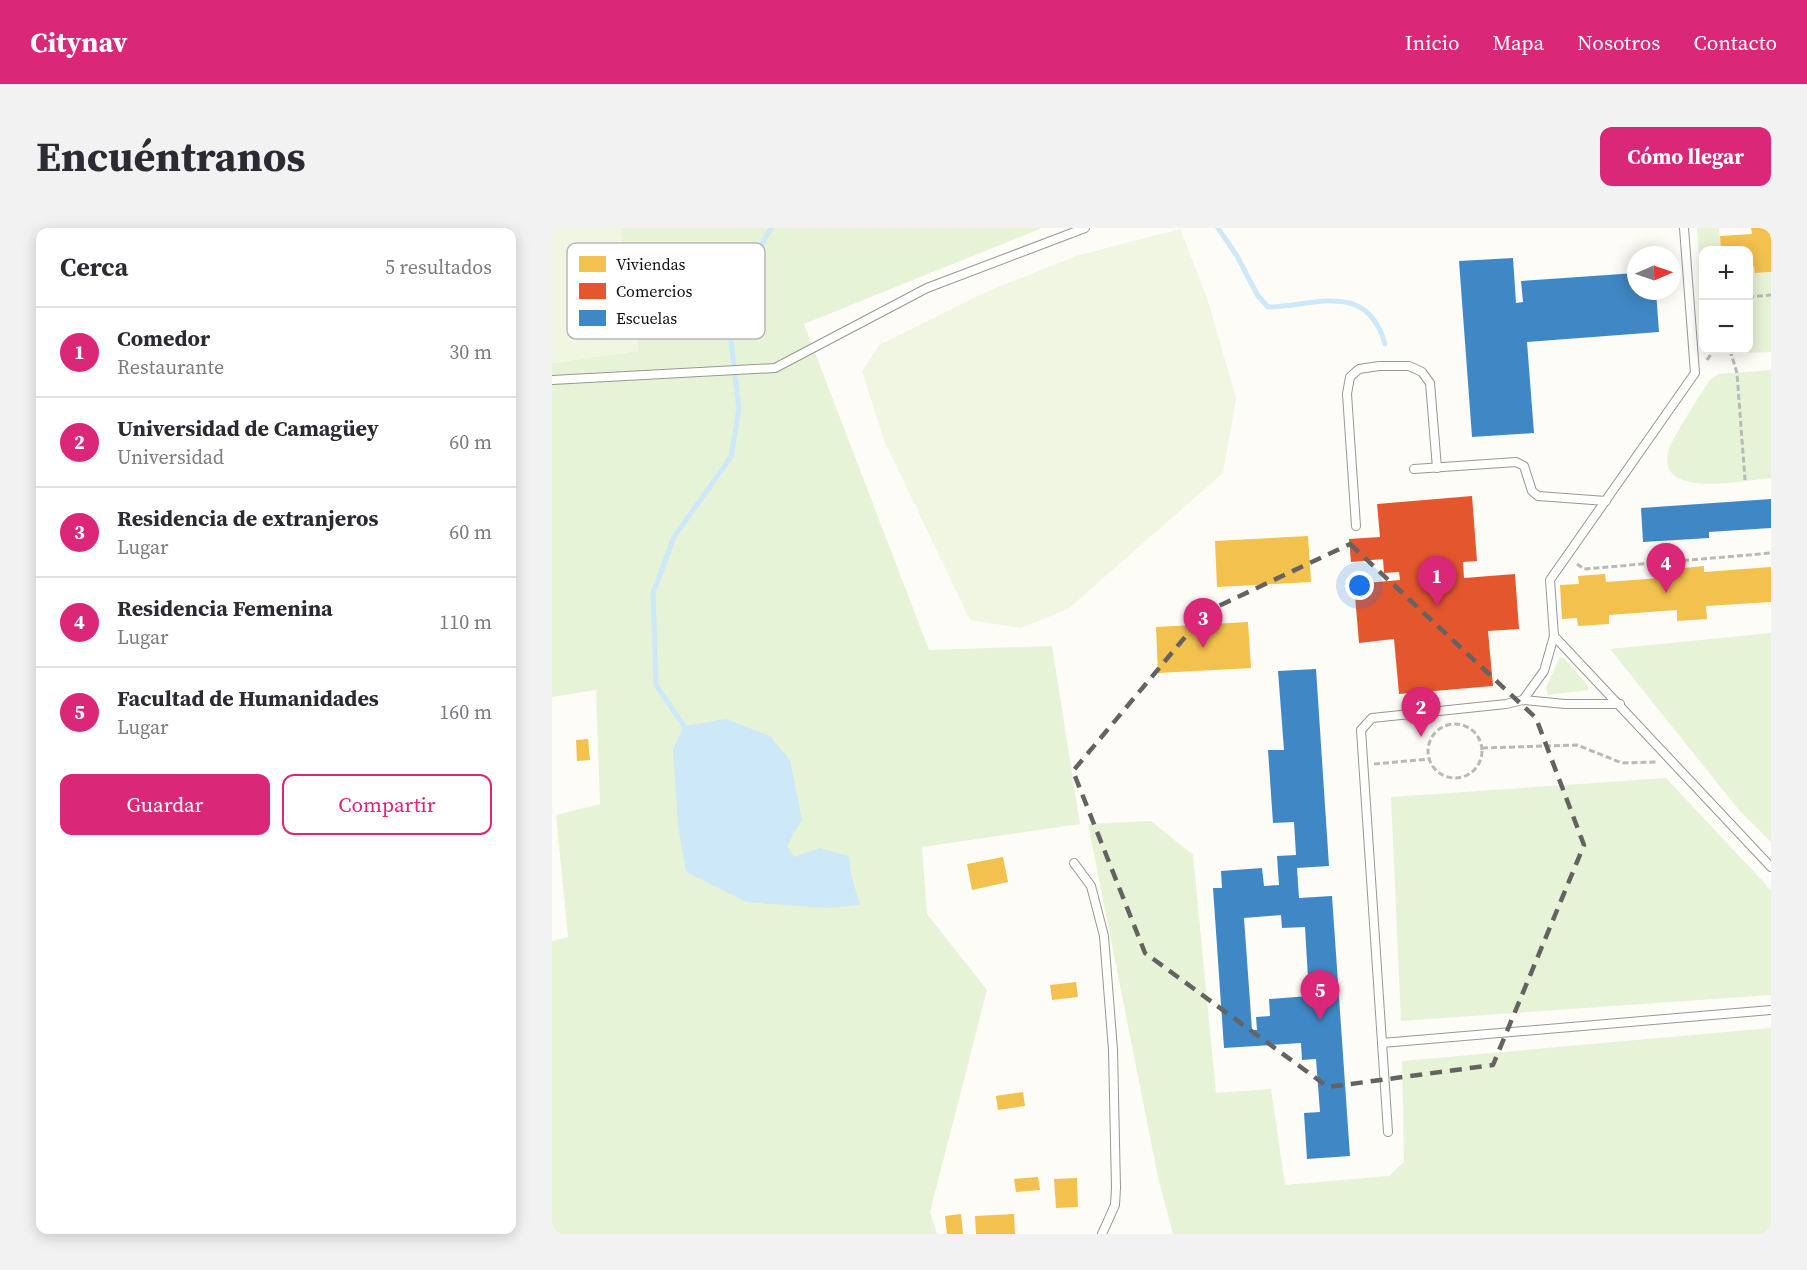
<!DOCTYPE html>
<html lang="es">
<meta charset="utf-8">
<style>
:root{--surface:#fff;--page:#f2f2f3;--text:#2b2b33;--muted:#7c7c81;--line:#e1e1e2;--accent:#db2777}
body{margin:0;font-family:"Source Serif 4",serif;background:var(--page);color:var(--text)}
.controls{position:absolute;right:18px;top:18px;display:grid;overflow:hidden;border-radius:12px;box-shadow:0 3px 15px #0003}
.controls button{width:54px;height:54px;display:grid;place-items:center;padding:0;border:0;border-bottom:2px solid var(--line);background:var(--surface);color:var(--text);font:30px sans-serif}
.compass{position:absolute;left:1075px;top:18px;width:54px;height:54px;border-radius:50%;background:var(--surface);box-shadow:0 3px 15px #0003;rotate:88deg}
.you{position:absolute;left:808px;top:358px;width:21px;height:21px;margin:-15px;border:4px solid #fff;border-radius:50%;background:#1a73e8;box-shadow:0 0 0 9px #1a73e833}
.badge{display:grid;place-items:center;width:39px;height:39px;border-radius:50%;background:var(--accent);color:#fff;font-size:20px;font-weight:700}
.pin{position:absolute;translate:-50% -50px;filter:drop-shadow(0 2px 3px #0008)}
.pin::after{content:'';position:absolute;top:32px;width:21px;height:18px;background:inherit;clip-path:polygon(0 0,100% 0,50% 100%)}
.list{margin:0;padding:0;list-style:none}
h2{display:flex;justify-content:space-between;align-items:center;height:78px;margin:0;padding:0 24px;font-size:26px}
h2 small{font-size:20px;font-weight:400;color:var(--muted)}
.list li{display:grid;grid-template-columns:39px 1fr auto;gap:18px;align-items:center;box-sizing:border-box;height:90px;padding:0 24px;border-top:2px solid var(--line)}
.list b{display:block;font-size:22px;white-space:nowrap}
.list p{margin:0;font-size:20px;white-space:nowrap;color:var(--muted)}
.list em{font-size:20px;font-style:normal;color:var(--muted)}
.actions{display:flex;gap:12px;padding:18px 24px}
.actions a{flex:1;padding:14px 0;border:2px solid var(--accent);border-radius:12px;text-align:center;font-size:21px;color:var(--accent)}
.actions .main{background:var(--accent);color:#fff}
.map{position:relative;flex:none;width:1219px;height:1006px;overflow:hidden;border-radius:12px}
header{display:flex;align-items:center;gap:36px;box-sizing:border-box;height:84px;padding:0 30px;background:var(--accent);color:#fff}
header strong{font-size:28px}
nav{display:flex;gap:33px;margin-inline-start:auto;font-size:21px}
.intro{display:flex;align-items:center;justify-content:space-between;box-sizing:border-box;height:144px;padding:0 36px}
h1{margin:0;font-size:42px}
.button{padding:15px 27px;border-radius:12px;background:var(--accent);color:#fff;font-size:21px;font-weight:700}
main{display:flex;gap:36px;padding:0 36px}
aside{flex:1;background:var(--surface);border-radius:12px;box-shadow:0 3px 15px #0003}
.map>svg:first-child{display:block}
.green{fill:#e7f3d7}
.pitch{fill:#f0f6e1}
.water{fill:#cde8f7}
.homes{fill:#f2c14e}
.shops{fill:#e4572e}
.schools{fill:#3f88c5;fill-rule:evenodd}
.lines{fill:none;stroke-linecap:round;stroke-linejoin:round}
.stream{stroke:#cde8f7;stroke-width:5}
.service-casing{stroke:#979795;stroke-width:10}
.path{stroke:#b9b9b8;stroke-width:3;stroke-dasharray:6 3;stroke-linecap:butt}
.service{stroke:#fffffe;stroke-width:8}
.marked{fill:none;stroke:#646362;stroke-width:4.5;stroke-dasharray:12 8;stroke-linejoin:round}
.key{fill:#fff;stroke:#b8b8b8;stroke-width:1.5}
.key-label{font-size:16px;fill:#111}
</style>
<header>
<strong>Citynav</strong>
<nav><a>Inicio</a><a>Mapa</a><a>Nosotros</a><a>Contacto</a></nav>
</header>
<div class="intro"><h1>Encuéntranos</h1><a class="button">Cómo llegar</a></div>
<main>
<aside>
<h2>Cerca<small>5 resultados</small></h2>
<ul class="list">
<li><span class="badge">1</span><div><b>Comedor</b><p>Restaurante</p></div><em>30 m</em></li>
<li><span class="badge">2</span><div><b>Universidad de Camagüey</b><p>Universidad</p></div><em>60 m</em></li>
<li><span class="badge">3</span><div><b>Residencia de extranjeros</b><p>Lugar</p></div><em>60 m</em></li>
<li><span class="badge">4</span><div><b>Residencia Femenina</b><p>Lugar</p></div><em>110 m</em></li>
<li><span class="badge">5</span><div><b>Facultad de Humanidades</b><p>Lugar</p></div><em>160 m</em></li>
</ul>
<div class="actions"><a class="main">Guardar</a><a>Compartir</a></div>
</aside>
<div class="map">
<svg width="1219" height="1006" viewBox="0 0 1219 1006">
<rect width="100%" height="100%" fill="#fdfcf7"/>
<g class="green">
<path d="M68,0h422l-238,96 125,326 123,-4 28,178 -158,23 5,67 60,76 -57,222 7,22h-385v-293l16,-4 -12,-122 44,-11 -4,-114 -44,7v-334l86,-12z"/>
<path d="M1145,0h22l2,22h-17l-1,69z"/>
<path d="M1197,38h5l1,7 16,-1v80l-58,2 -4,-4h39z"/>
<path d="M1219,142v108c-26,2 -114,22 -103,-26 3,-13 33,-58 42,-72l8,-6z"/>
<path d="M1219,405v209l-32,-32 -129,-161z"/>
<path d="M1008,429l4,1 25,29 -1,3 -40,5 -2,-7z"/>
<path d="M1114,550l105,112v105l-370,26 -10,-224z"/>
<path d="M599,593l42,34 23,238 55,-4 14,96 104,-9 15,-14 -2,-101 369,-33v206h-598l-15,-57 -70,-353z"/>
</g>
<g class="pitch">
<path d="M0,0h68l18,123 -86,12z"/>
<path d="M628,1l27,69 29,100 -13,75 -155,136 -47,19 -51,-8 -86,-180 -22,-69 17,-26 107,-53 90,-36z"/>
</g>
<path class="water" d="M174,491l44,17 20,24 12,59 -15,27 7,11 25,-9 30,8 2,18 9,31 -34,3 -80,-6 -60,-30 -8,-47 -5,-76 11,-23z"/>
<g class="homes">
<path d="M1199,0h20v44l-16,1 -1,-7h-6v-16h-27l-1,-14 32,-2z"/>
<path d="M756,308l3,46 -94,5 -2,-46z"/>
<path d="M1152,338v6l67,-5v35l-65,4 1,13 -30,2v-11l-68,5v9l-31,2 -1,-8 -15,1 -2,-34 19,-1 -1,-8 27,-2 1,8 68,-5v-8z"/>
<path d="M696,394l3,46 -93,5 -2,-46z"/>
<path d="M36,511l2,21 -13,1 -1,-21z"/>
<path d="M451,629l5,25 -36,8 -5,-26z"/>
<path d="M524,754l2,15 -26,3 -2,-15z"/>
<path d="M471,864l2,14 -27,4 -2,-14z"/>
<path d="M486,949l2,13 -24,2 -2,-13z"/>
<path d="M525,950l1,29 -22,1 -2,-29z"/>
<path d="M409,986l2,20h-16l-2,-18z"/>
<path d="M462,986l1,20h-39l-1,-18z"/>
</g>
<path class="shops" d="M920,268l5,65 -14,1 1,16 51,-4 4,55 -31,2 5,55 -94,8 -5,-55 -35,4 -5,-59 46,-4 -1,-8 -15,1 -1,-14 -32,3 -2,-23 31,-2 -3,-33z"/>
<g class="schools">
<path d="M961,30l3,45 7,-1 -2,-21 115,-8v18h20l3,41 -132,10 7,91 -62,4 -13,-176z"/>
<path d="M1219,271v29l-62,4v6l-66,4 -2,-34z"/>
<path d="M764,441l13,197 -32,2 2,30 33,-2 18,260 -43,3 -3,-46 16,-1 -4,-53 -14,1 -1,-17 -77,5 -11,-160h9l-1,-17 41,-3 2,18 15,-1 -2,-29 19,-1 -2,-33 -21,1 -5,-73h16l-6,-79zM729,687l1,13 23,-1 4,69 -40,3 1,17 -14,1 1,13h-5l-8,-112z"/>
</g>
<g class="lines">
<g class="stream">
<path d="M666,0l19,28 21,40 10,11c47,-1 99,-27 117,37"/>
<path d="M132,498l-28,-41 -3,-92 21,-56 57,-80 8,-48 -12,-102 44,-79"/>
</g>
<defs>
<g id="service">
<path d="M0,152l223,-12 152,-80 158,-60"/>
<path d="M862,241l102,-7 8,4 8,25 6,5 68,5"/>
<path d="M804,298l-9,-132 3,-17 9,-8 20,-3h30l13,6 8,11 7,85"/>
<path d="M1002,408l217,231"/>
<path d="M971,472l21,-29 10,-35 -4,-56 145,-207 -11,-145"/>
<path d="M522,635l17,23 13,50 9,114 3,138 -1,17 -13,29"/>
<path d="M830,815l389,-33"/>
<path d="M836,904l-27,-402 11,-12 134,-14 17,-4 42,4h55"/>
</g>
</defs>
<use href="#service" class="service-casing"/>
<g class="path">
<path d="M1196,69l23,-2"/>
<path d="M1178,122l7,23 8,107"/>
<path d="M1155,132l7,-10"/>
<path d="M1025,336l7,5 187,-16"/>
<circle cx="903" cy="523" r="27"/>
<path d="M930,520l95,-3 45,18 34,-1"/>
<path d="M822,536l56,-5"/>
</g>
<use href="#service" class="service"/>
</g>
<path class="marked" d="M798,316l186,174 48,127 -91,220 -165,22 -183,-134 -72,-182 133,-159z"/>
<rect x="15" y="15" width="198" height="96" rx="9" class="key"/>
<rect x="27" y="28" width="27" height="16" fill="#f2c14e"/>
<rect x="27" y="55" width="27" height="16" fill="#e4572e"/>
<rect x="27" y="82" width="27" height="16" fill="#3f88c5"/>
<g class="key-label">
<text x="64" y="42">Viviendas</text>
<text x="64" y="69">Comercios</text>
<text x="64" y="96">Escuelas</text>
</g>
</svg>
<div class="controls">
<button>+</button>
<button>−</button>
</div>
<svg class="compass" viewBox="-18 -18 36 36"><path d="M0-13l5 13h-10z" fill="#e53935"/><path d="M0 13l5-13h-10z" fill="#7c7c81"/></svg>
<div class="you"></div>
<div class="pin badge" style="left:885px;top:378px">1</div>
<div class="pin badge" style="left:869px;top:509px">2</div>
<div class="pin badge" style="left:651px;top:420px">3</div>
<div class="pin badge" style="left:1114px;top:365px">4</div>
<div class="pin badge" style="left:768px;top:792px">5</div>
</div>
</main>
